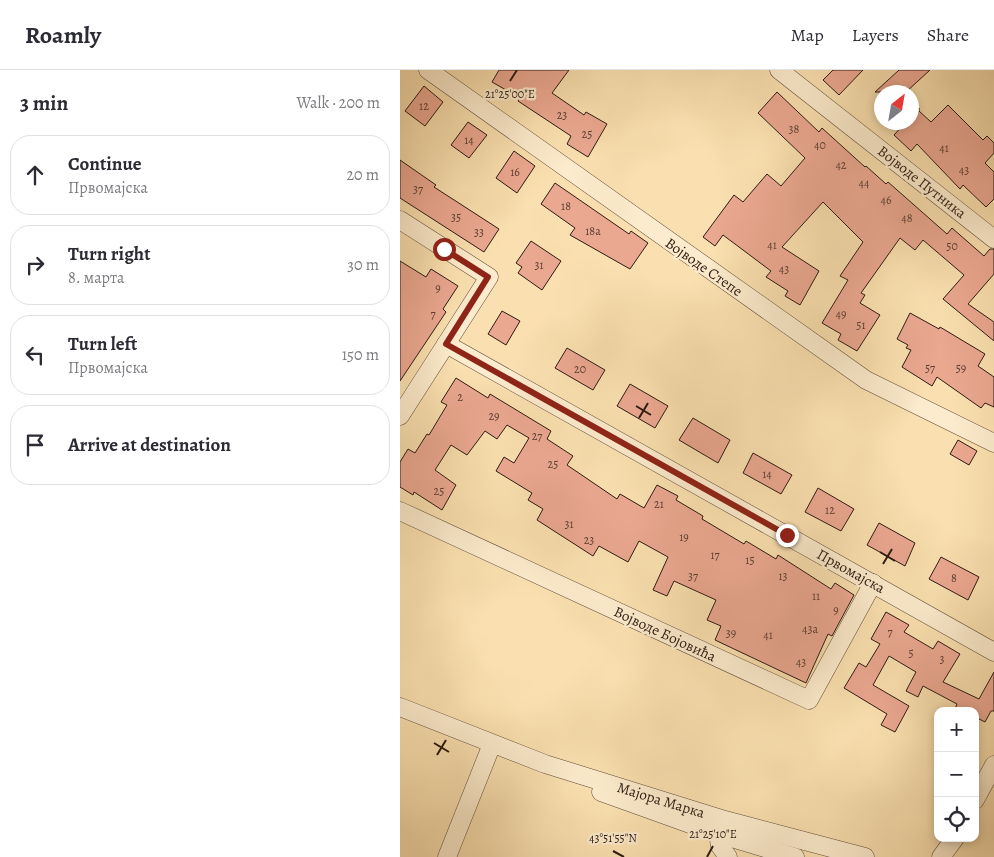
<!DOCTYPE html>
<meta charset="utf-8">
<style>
:root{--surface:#fff;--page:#f2f2f3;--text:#2b2b33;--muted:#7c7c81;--line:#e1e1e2}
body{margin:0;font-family:Alegreya,serif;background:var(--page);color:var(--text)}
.controls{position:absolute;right:15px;bottom:15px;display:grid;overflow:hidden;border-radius:10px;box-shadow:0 2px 8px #0003}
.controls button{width:45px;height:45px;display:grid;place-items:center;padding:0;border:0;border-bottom:1px solid var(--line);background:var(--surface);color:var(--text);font:25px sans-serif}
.compass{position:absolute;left:474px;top:15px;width:45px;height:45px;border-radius:50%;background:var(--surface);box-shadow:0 2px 8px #0003;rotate:31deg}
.stop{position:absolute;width:15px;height:15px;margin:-11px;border:4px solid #8f2418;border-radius:50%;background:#fff}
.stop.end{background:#8f2418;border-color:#fff;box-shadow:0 1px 5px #0008}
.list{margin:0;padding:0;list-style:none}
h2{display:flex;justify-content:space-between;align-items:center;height:65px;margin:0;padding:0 20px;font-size:21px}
h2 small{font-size:16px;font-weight:400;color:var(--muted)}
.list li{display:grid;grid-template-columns:32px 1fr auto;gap:15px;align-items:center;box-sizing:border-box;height:80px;margin:0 10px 10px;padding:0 10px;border:1px solid var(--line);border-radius:20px}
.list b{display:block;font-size:19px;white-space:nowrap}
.list p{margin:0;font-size:16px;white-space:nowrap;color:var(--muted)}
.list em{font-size:16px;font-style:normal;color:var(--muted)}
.icon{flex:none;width:28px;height:28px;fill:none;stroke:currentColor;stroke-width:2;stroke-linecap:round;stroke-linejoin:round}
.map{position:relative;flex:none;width:594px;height:787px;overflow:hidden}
header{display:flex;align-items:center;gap:30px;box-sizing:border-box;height:70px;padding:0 25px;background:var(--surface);border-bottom:1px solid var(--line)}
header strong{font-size:24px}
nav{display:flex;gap:28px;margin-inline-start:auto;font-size:18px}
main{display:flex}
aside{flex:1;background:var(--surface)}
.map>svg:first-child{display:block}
.building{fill:#eba891;stroke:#2d1a12}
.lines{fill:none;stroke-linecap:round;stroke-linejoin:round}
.minor-casing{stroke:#604c3a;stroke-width:19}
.minor{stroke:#fcebcc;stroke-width:18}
.route{stroke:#8f2418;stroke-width:6}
.ticks{fill:none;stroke:#2d1a12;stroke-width:2}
.labels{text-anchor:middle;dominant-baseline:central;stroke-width:4.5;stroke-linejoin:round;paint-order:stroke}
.number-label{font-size:12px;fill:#5c3e32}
.street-label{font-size:15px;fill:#2d1a12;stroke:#fcebcc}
.ticks-label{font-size:12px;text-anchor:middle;fill:#2d1a12;stroke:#fcebcc;stroke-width:4.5;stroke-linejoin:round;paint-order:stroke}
</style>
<header>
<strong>Roamly</strong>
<nav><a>Map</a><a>Layers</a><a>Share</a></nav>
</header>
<main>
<aside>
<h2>3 min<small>Walk · 200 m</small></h2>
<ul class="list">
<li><svg class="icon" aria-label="ahead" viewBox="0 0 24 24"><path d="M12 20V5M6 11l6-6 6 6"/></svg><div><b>Continue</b><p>Првомајска</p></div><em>20 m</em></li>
<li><svg class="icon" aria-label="right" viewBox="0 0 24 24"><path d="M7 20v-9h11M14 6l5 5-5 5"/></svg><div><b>Turn right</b><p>8. марта</p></div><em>30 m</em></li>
<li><svg class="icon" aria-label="left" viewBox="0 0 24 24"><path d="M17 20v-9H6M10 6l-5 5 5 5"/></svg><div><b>Turn left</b><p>Првомајска</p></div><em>150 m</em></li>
<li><svg class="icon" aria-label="arrive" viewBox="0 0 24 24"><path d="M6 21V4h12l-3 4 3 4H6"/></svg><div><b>Arrive at destination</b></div></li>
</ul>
</aside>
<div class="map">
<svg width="594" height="787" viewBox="0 0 594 787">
<rect width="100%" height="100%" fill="#fae0b0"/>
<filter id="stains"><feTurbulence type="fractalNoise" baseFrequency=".004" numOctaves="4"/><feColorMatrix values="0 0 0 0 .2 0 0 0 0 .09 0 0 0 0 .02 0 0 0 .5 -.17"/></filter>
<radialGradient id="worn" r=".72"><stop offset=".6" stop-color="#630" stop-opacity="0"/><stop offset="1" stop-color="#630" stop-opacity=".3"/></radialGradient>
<g class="building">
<path d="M99,0h70l-17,23 32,22 2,-3 21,12 -19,33 -21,-13 4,-8 -53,-35 2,-3 -28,-16z"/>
<path d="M433,0h30l-24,25 -16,-15z"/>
<path d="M499,0h31l-24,22h-31z"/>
<path d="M24,16l19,16 -18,24 -20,-15z"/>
<path d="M377,22l42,40 3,-4 43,39 1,-1 20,18 2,-2 59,52 5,-6 32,28 6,-7h4v25l-26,30 26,18v19l-51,-42 21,-24 -41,-35 -8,10 -15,-12 -39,55 4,2 -5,8 20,12 -23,36 -19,-11 3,-6 -19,-11 26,-43 -8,-4 23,-34 -40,-40 -41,45 37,24 -19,34 -15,-9 3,-5 -22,-14 5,-6 -48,-36 -8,11 -12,-9 31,-42 9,7 24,-28 14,12 24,-28 -47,-45z"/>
<path d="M548,35l35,35 4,-4 7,7v10l-9,10 9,9v27l-8,8 -23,-22 -3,4 -43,-45 -6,7 -17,-16 12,-13h6v-6l7,-8v3l12,11z"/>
<path d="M68,52l19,13 -18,23 -18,-13z"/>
<path d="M114,81l21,15 -18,27 -21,-15z"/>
<path d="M0,90l36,25 -2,2 65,42 -15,23 -84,-54z"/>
<path d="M155,113l74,51 2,-3 17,12 -18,26 -60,-34 5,-7 -34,-24z"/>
<path d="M131,171l30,20 -19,29 -24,-17 4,-6 -6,-4z"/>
<path d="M0,191l26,16 5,-8 27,17 -15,23 3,3 -46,69z"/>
<path d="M102,241l18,10 -14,24 -18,-11z"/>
<path d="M510,243l29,16 1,-2 45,27 -7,12 16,11v30l-9,-4 -4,5 -44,-31 -5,9 -30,-19 9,-17 -5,-2 2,-3 -11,-6z"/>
<path d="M167,278l38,22 -12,20 -38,-22z"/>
<path d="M56,308l32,20 2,-4 61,37 -4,8 26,17 -6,9 50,34 3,-5 24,14 13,-23 21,11 -2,4 27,16 -1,3 42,25 2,-3 30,18 2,-4 53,34 4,-6 19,12 -22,41 -4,-2 -22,49 -91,-43 6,-14 -14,-6 9,-20 -42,-19 -7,15 -14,-6 15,-33 -29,-16 -11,21 -29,-16 -6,10 -56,-36 6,-11 -15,-9 4,-7 -36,-22 8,-14 10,6 15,-25 -22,-13 -10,14 -12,-8 -18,24 -16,-10 -16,25 21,15 -14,25 -28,-18 -1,3 -13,-8v-25l8,-13 7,4 12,-19 2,1 18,-30 -6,-3z"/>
<path d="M230,314l38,22 -13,22 -38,-22z"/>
<path d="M293,348l37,22 -12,23 -39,-23z"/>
<path d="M558,370l19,11 -8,14 -19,-11z"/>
<path d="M353,383l39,22 -11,19 -38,-21z"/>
<path d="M418,418l36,21 -13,22 -36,-19z"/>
<path d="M479,453l36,20 -10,23 -38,-21z"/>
<path d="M541,487l38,20 -11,23 -39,-21z"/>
<path d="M486,542l23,13 -5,7 29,17 5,-8 22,13 -17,28 36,17 15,-27v39h-3l-6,11 -10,-5v-6h-21l3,-7 -34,-18 -5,11 -12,-6 10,-19 -27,-16 -16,29 36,21 -14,26 -14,-7 6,-11 -43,-26 15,-25 7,4 14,-23 -9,-5z"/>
</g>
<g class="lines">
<defs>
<g id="minor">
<path d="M28,0l438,310 128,63"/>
<path d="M379,0l215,169"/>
<path d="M0,150l89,57 -89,139"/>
<path d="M46,274l548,308"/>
<path d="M0,441l409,189 64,-117"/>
<path d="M0,637l145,57 180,56 140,37"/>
<path d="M201,722l117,42 77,23"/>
<path d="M575,730l19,-35"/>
<path d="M318,764l2,12 8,11"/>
<path d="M47,787l45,-113"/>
<path d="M541,787l14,-19"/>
</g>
</defs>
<use href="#minor" class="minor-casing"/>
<use href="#minor" class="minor"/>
</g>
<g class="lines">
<path class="route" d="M44,179l44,28 -42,67 341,191"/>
</g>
<path class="ticks" d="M110,11l7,-11M236,336l15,9M239,348l9,-15M480,482l15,9M483,494l9,-15M34,673l15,9M37,685l9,-15M213,781l11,6M307,787l6,-11"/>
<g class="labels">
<g class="number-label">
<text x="24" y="36">12</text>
<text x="162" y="45">23</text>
<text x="394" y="59">38</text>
<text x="187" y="64">25</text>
<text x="69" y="70">14</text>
<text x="420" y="75">40</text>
<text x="544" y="78">41</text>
<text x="441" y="95">42</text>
<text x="564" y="100">43</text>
<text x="115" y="102">16</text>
<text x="464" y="113">44</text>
<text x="18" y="119">37</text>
<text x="486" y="130">46</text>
<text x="166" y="136">18</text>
<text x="56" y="147">35</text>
<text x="507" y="148">48</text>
<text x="193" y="161">18a</text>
<text x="79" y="162">33</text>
<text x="372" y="175">41</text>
<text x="552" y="176">50</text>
<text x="139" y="195">31</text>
<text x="384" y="199">43</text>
<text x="38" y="218">9</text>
<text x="33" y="244">7</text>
<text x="441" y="244">49</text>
<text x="461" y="255">51</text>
<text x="530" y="298">57</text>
<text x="561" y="298">59</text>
<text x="180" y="299">20</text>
<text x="60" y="327">2</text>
<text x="94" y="346">29</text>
<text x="137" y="366">27</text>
<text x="153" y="394">25</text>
<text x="367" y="404">14</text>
<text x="39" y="421">25</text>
<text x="259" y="434">21</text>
<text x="430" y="440">12</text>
<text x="169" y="454">31</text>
<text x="284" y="467">19</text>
<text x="189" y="470">23</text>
<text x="315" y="485">17</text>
<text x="350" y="490">15</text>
<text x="293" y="506">37</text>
<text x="383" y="506">13</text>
<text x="554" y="508">8</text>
<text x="416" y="526">11</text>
<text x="436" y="540">9</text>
<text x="410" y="559">43a</text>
<text x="490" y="562">7</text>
<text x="331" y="563">39</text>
<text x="368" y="565">41</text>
<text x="511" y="583">5</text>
<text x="542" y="589">3</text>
<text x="401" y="592">43</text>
</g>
<g class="street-label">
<text transform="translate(522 112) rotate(38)">Војводе Путника</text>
<text transform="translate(304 197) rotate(35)">Војводе Степе</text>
<text transform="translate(451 501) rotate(29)">Првомајска</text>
<text transform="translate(265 564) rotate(25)">Војводе Бојовића</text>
<text transform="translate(261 730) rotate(17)">Мајора Марка</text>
</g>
</g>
<g class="ticks-label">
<text x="110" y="28">21°25'00"E</text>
<text x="313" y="768">21°25'10"E</text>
<text x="213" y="772">43°51'55"N</text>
</g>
<rect width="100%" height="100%" filter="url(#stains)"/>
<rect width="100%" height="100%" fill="url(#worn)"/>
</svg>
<div class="controls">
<button>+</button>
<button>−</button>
<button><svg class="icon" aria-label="locate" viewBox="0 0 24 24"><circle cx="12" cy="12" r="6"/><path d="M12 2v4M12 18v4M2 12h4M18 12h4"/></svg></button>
</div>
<svg class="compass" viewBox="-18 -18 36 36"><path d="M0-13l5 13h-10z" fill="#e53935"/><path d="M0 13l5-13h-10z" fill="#7c7c81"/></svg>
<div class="stop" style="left:44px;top:179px"></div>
<div class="stop end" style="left:387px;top:465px"></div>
</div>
</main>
